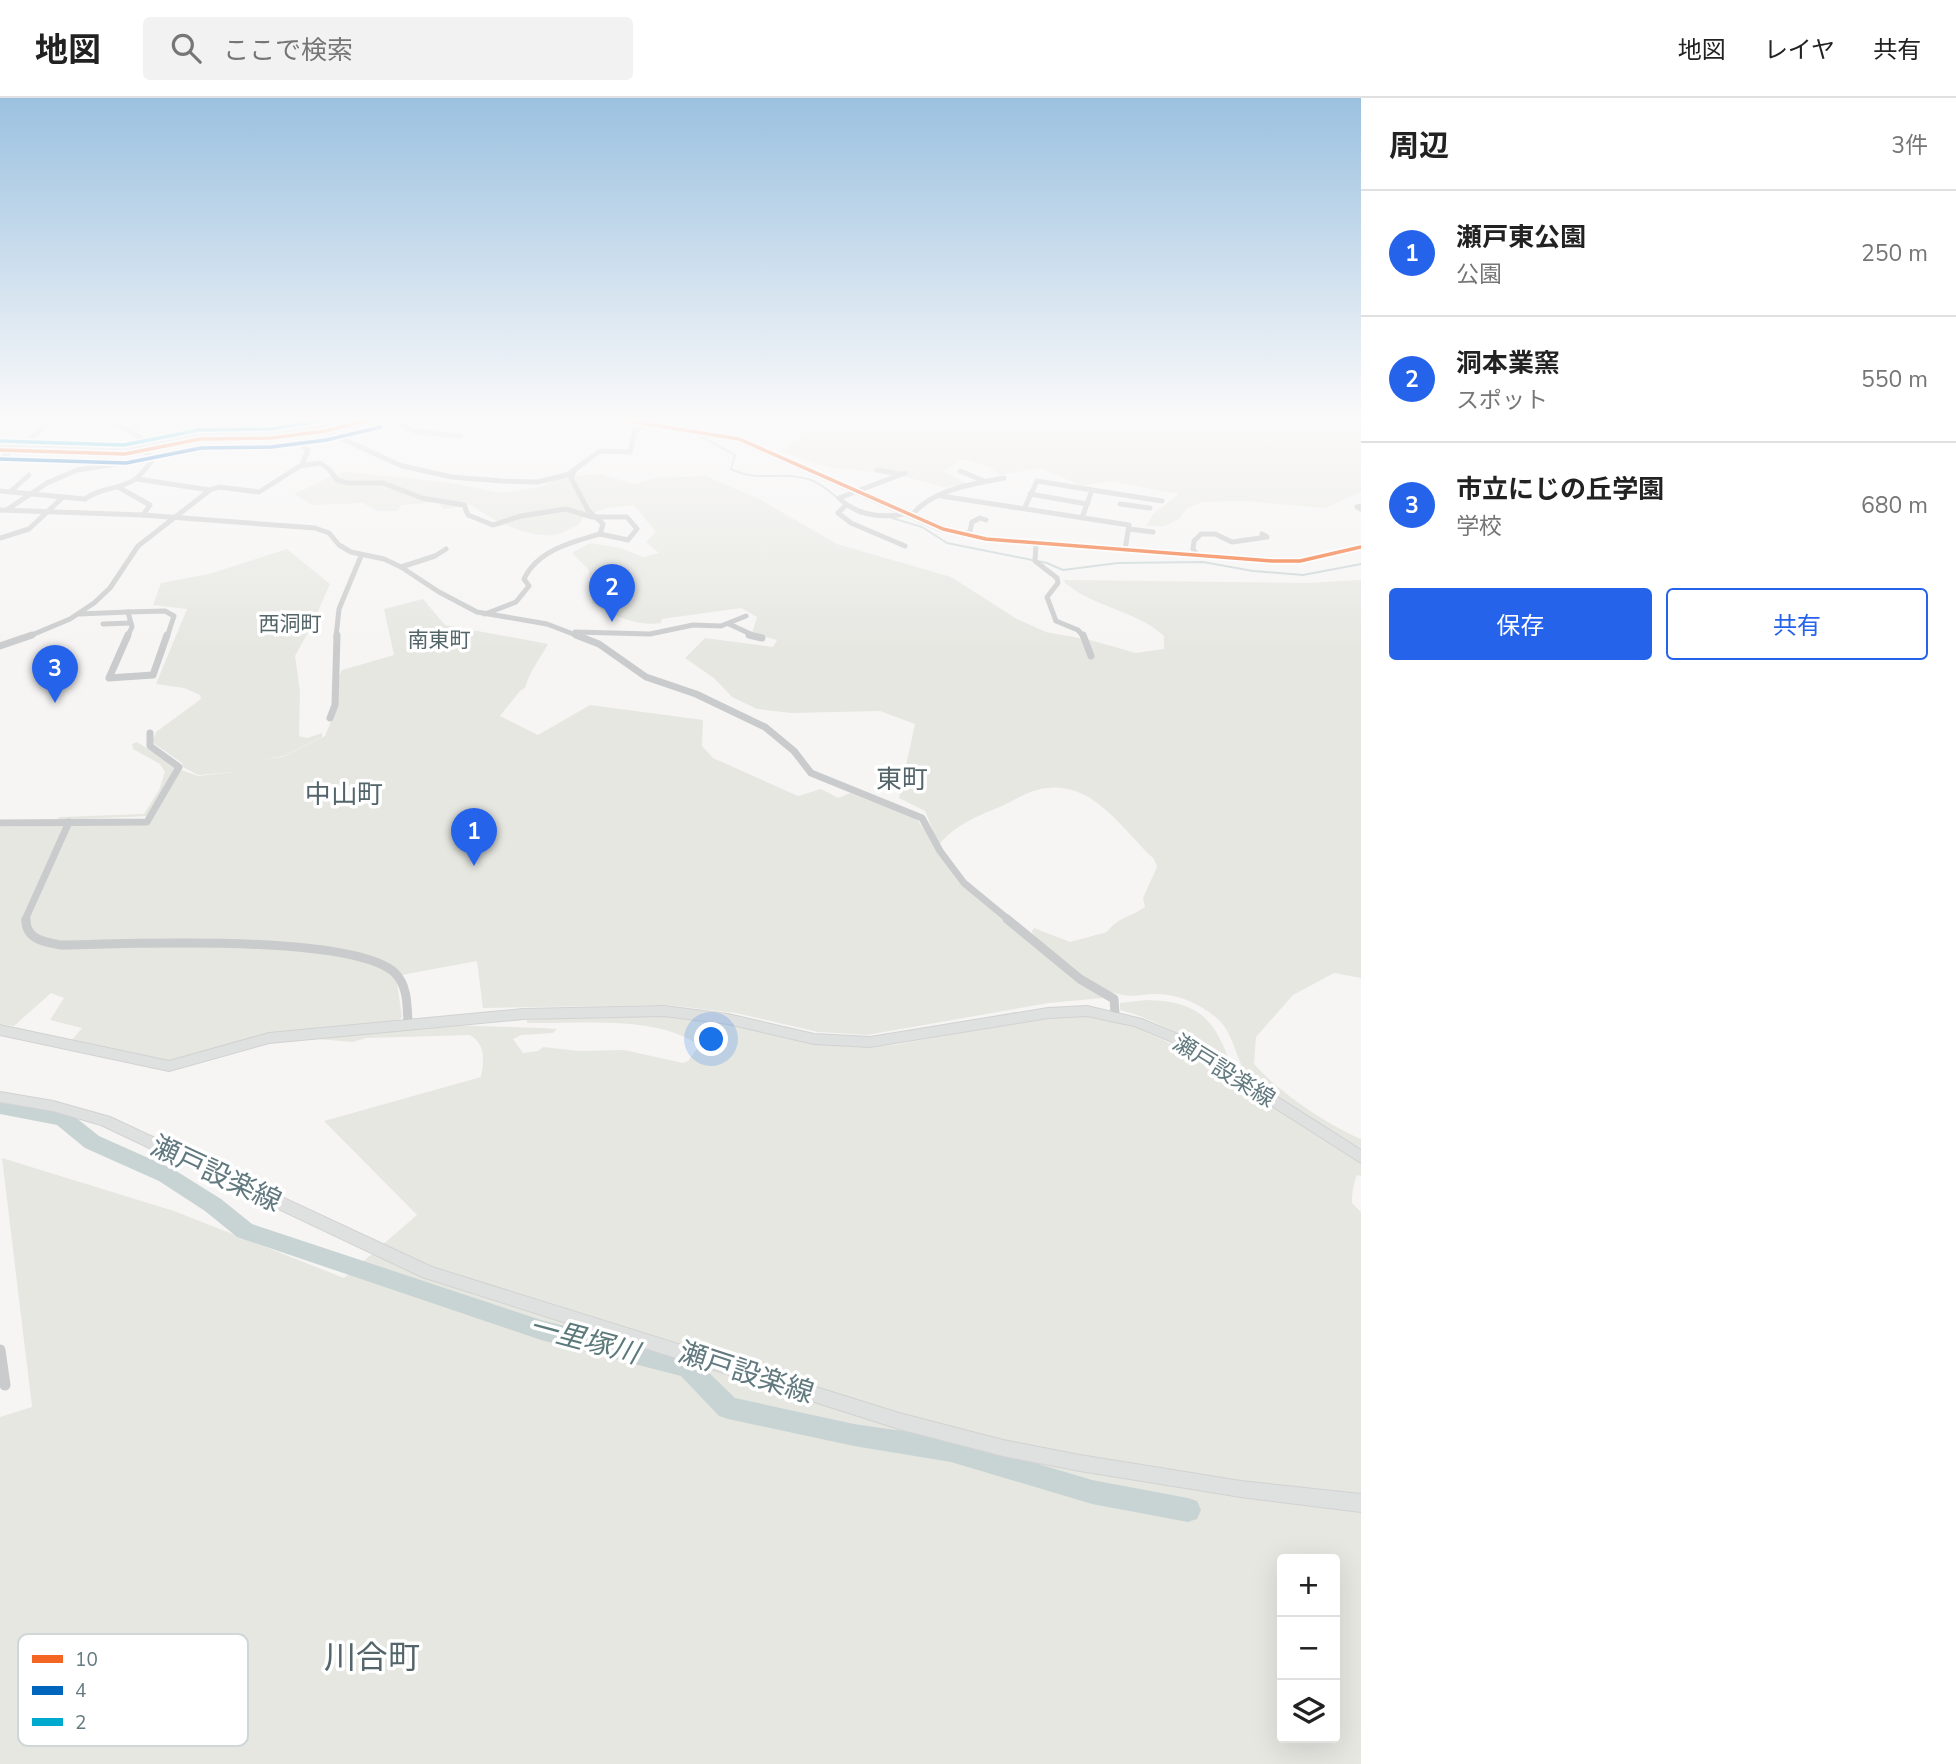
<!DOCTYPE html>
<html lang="ja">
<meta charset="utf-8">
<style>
:root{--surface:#fff;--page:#f2f2f2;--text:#222;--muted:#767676;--line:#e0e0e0;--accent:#2563eb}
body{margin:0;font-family:"Nunito Sans","Noto Sans JP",sans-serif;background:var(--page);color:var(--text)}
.controls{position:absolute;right:21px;bottom:21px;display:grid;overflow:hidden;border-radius:7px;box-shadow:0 7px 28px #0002}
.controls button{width:63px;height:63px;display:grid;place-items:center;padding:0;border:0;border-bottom:2px solid var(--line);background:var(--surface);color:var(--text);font:35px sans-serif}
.you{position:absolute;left:712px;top:942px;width:24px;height:24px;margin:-18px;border:5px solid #fff;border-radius:50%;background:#1a73e8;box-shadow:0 0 0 10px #1a73e833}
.badge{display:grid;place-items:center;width:46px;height:46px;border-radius:50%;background:var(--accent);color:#fff;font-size:23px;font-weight:700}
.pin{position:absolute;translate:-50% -58px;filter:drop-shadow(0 2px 4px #0008)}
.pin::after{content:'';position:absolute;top:37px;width:24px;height:21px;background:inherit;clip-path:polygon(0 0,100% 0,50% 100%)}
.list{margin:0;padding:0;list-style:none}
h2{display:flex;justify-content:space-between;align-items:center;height:91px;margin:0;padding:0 28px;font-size:30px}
h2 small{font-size:23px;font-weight:400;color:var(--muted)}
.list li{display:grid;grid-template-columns:46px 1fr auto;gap:21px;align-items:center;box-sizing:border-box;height:126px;padding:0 28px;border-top:2px solid var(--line)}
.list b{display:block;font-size:26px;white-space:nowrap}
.list p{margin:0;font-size:23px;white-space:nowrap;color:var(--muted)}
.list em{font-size:23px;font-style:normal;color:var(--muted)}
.actions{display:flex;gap:14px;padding:21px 28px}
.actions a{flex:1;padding:16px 0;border:2px solid var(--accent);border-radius:7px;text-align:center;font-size:24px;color:var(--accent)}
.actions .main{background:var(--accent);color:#fff}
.icon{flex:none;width:38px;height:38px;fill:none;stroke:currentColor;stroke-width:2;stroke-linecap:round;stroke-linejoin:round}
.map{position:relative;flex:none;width:1361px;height:1666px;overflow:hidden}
header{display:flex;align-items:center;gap:42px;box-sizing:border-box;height:98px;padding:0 35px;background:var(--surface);border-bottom:2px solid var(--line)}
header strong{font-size:33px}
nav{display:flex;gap:38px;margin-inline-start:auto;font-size:24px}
.search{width:490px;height:63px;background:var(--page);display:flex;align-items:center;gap:18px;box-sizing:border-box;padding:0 24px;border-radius:7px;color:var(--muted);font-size:26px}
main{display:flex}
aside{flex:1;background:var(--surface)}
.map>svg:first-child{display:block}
.green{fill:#e6e7e1;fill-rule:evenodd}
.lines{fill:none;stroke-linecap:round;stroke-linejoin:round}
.stream{stroke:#c8d4d4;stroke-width:2}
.river{fill:#c8d4d4;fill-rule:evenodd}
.secondary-casing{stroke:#d1d2d2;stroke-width:2}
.primary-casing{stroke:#d2d2d2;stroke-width:2}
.trunk-casing{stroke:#d1d2d2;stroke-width:2}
.minor-far3{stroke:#cacbcc;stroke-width:5}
.minor-far2{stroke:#cacbcc;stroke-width:7}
.minor-far1{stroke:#cacbcc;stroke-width:9}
.minor{stroke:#cacbcc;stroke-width:11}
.secondary{fill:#dfe0e0;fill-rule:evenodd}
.primary{fill:#dfe0e0;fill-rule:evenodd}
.trunk{fill:#dfe0e0;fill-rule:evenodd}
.bus-1-casing{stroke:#fff;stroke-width:7}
.bus-2-casing{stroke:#fff;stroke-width:7}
.bus-3-casing{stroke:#fff;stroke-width:7}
.bus-1{stroke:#f26522;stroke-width:3.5}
.bus-2{stroke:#0065bd;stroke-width:3.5}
.bus-3{stroke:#00a9ce;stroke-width:3.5}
.labels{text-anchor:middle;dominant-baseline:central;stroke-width:7;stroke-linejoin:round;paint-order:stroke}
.far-quarter-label{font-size:21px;fill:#53656a;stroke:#fff}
.street-label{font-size:23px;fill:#61797f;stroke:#fff}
.quarter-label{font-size:26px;fill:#53656a;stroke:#fff}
.near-street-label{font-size:28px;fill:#61797f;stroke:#fff}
.near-water-label{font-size:28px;font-style:italic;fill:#5b797a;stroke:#fff}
.near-quarter-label{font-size:32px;fill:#53656a;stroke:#fff}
.key{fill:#fff;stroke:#d0d7d9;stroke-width:2}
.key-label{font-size:19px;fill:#61797f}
</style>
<header>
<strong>地図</strong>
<div class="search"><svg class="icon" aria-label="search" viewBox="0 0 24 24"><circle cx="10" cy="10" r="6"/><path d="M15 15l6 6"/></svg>ここで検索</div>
<nav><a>地図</a><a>レイヤ</a><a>共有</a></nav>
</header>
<main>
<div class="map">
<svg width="1361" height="1666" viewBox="0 0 1361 1666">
<rect width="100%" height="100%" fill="#f6f5f4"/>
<g class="green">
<path d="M157,320h41l-4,5 -18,3 -2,6 -26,6 7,-8 -7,-3z"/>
<path d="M817,320h544v74l-36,16 -81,-7 -41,1 -16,6 -8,11 -15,7h-18l7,-12 26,-20 -69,-13 -28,5 -42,-18 -41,7 -8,-8 -27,-8 -21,12 24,13 -23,3 -50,-13 -61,-6 -53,-16 29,-20 -1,-8z"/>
<path d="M346,374l100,10 55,11 39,-6 22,-10 38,-3 34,10 21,-6 51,-2 55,24 76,44 114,33 66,42 29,13 44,8 46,13 28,-4v-13c-28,-26 -70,-28 -100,-54l1,-2 242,3 54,-3v398l-27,-5 -41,22 -37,42 -2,27c25,28 72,60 107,75v13l-110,-71c-15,-18 -16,-45 -32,-61 -18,-16 -40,-26 -63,-26 -11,0 -22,3 -33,1 -33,-5 -63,-38 -89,-58l-2,-6 2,-3 36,14 37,-10c11,-15 24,-15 38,-25l-2,-9 14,-31 -3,-8c-35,-32 -63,-83 -117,-69 -12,3 -24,11 -35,16 -22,9 -48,19 -63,39l-14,-34 -26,-13 16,-74 -35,-13 -89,2 -34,-4 -25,-12 -18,-19 -29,-20 20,-20 68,9 4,-7 -25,-7 5,-16 -16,-9 -79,11 -1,4c-22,4 -51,-8 -69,-20l-3,-33 -17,-17 18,-10 30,5 23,9 16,-4 -13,-11 10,-10 -22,-27 -27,3 -23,8 -5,9c-8,3 -17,9 -26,10 -29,2 -59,-14 -82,-30l-27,4 -6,-7 -37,3 -4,6h-20l-14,-8 -51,2 -18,-11c17,-7 34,-18 52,-22z"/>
<path d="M287,451l43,35 -19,43 -16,29 5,35 -1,45 8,2 15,-5v4l-38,19 -20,3 19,-2 42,-21 7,-17 7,-43 3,-6 52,-15 -10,-46 39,-10 22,26 103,19c-8,15 -19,28 -23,44l-5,3 -20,25 38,19 52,-30 113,15 -1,26 11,12 85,38 23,-7 17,9 12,-5 67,26 41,62 145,113v4l-54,5 -182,32 -49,-3 -82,-19 -69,-8 -184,3 -6,-47 -81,15 6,41 -4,4 -117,12 -97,28 -21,1 -92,-21 11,-13 -32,-8 14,-22 -13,-5 -37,33 -14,-2v-197l150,-3 31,-54 17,6 36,-4 -36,3 -15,-8 -1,-4 -30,-21 4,-10 45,-33 -1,-4 -16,-7 -28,-4 31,-75 -34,-4 8,-22 48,-9z"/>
<path d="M137,644l38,24 -26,50 -93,4 4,-3 84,-3 15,-24 6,-18 -5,-8 -27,-15 -1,-5z"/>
<path d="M1146,902c56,1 69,21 87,70 -36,-24 -71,-50 -113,-60v-7z"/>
<path d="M1087,917l38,8 47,21 189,119v13l-4,-1c-4,9 -5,19 -5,28l9,9v552h-1361v-347l32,-10 -30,-249 172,53 170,67 73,-63 -93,-94 157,-44c3,-17 5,-32 -11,-42l-104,3 -13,4 -48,-4 141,-13 95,3 16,1 -4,4 -32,2 -8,4 10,14 15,-2 5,-4 36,4 45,-1 59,13 5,-2 10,-14 -2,-4c-43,-28 -119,-19 -169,-20v-3c53,-2 106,-8 160,-2 71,6 133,32 206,27l155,-28zM1282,1461h53v179h-53z"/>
</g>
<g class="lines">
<g class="stream">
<path d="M598,320l45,6"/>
<path d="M695,335l40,22 -4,14c26,14 53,1 80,11 19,7 31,26 50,34"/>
<path d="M892,420l30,9 25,16 100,20 16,7 55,-7 85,-1 50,9 50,4 58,-11"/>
</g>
<g class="river">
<path d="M350,320h11l-11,8 -72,10h-76l-75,17 -127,-3v-6l127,3 75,-17h76z"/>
<path d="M0,1002l70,13 29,23 74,33 48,30 31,25 289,96 147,37 8,3 39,38 119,26 97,14 141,42 96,18 9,3 4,9 -4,9 -9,3 -96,-18 -141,-42 -97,-16 -126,-27 -9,-3 -38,-40 -140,-36 -304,-103 -32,-26 -46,-30 -74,-33 -28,-23 -57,-11z"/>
</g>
<defs>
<path id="secondary" d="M607,320h14l120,20 204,89 41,10 287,22h27l61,-14v4l-61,14h-27l-287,-22 -46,-10 -203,-90z"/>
<g id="primary">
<path d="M664,908l64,8 86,20 56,3 178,-29 39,-2 55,13 38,16 181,115v13l-191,-122 -36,-15 -47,-10 -39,2 -178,29 -56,-3 -86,-20 -64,-8 -141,3 -254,24 -100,28 -169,-36v-10l169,36 100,-28 254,-24z"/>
<path d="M0,994l53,9 57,16 322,150 467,146 104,27 77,15 161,26 120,13v18l-120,-15 -161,-26 -77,-15 -104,-27 -477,-152 -321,-152 -48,-14 -53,-9z"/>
</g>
<path id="trunk" d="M371,320h12l-58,15 -54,7 -71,1 -75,15 -125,-4v-4l125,4 75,-15 71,-1 54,-7z"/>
</defs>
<use href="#secondary" class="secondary-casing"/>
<use href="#primary" class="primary-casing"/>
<use href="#trunk" class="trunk-casing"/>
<g class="minor-far3">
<path d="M113,320l1,4 33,20"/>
<path d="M393,322l20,11 47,5"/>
<path d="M367,324l30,-4"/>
<path d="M131,332l8,-7 -3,-5"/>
<path d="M325,333l77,35 50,11 50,4 35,1 30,-7 33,-24 30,1 5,-22 14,-6"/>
<path d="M301,345l7,7 -5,12"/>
<path d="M24,346l30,-26"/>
<path d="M140,346v5l14,9"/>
<path d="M0,362l19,-16"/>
<path d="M877,372l22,4"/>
<path d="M960,373l24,10"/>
<path d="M905,375l-66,25c18,18 45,21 69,15"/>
<path d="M137,381l73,11"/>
<path d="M118,389l32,18 -7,10"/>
<path d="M1092,392l70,11"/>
<path d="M0,393l85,8c16,-12 33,-9 49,-19 8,-5 14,-15 20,-22"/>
<path d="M10,394l19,-17"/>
<path d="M1030,396l57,10"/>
<path d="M941,398l188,29 -4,25"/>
<path d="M1120,406l30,4"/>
<path d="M845,408l-7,7 13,10 54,23"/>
<path d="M1361,408l-4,1 4,2"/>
<path d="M1025,409l12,-26 55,9 -10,28"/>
<path d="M8,411l39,-26 30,-13 77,-12"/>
<path d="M0,412l143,5 172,13 14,5 10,12 12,7 33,7 17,8 38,25 38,20 70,12 34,13"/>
<path d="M912,417c21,-26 61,-31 92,-37"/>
<path d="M1129,431l24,3"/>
<path d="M964,437l6,-4 2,-9 8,-4 6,2"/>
<path d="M0,440l29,-9 33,-31"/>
<path d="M1036,446l-1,17 22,17 1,5 -11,14 9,24 22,9 6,7"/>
<path d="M1198,458l-5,-7 1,-8 7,-7h14l17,8 35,-5 -5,-3"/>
<path d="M401,469l34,-11 11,-7"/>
<path d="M128,514l37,-1 9,5 -7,21"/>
<path d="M79,516l49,-2"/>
<path d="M485,516l31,-12 13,-16 -5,-7c14,-29 48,-37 76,-45l3,-10 -15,-14 -17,-32 4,-8"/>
<path d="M103,526l28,-1"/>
<path d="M729,526l28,13"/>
<path d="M575,534l75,2 43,-9 28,1 25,-10"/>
<path d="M27,539l43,-18 24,-16 16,-15 28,-42 72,-56 9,-3 40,5 41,-26 20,-3 9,6 8,11 11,3h35l39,15 42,7 4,10 25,10 28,-9 45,-7 26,8h35l10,12 -9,11 -28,-6"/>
<path d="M127,539l5,-10 -4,-15"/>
<path d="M336,539l3,-28 22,-53"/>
</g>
<g class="minor-far2">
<path d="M128,537l-19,43 44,-3 14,-40"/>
<path d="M576,537l23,9 47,33 50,17 69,33 29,24 17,22 111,45 18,33 24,32 45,37"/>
<path d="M749,537l13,3"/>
<path d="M1083,537l8,21"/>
<path d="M0,548l32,-11"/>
<path d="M330,620l5,-13 2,-70"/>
<path d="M0,725l147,-1 32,-55 -29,-21v-13"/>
<path d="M25,822l44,-98"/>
</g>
<g class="minor-far1">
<path d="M26,821c-1,20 18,23 35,26 64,-1 291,-12 334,28 13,13 12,33 13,50"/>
<path d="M1007,821l73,60 34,20 1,15"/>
</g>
<path class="minor" d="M0,1252l5,35"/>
<use href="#secondary" class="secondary"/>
<use href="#primary" class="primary"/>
<use href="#trunk" class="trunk"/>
<defs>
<g id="bus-1">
<path d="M610,320l129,21 204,90 43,10 287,22h27l61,-14"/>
<path d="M0,352l125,4 75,-15 71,-1 54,-7 54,-13"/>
</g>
<path id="bus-2" d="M0,361l126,4 75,-15 70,-1 55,-7 55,-13"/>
<path id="bus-3" d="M0,343l124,4 75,-15 71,-1 72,-11"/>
</defs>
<use href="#bus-1" class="bus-1-casing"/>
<use href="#bus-2" class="bus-2-casing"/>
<use href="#bus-3" class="bus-3-casing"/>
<use href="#bus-1" class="bus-1"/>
<use href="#bus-2" class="bus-2"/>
<use href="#bus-3" class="bus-3"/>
</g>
<linearGradient id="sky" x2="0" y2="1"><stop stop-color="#9bc1e0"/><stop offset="0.58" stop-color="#fbfafa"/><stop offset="1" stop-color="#fbfafa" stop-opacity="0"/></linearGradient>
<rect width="1361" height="553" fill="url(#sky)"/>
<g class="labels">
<g class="far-quarter-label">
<text x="290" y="526">西洞町</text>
<text x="439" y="542">南東町</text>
</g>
<g class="street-label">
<text transform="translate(1224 973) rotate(32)">瀬戸設楽線</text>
</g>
<g class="quarter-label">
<text x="902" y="681">東町</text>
<text x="344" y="696">中山町</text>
</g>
<g class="near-street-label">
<text transform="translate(216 1076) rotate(25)">瀬戸設楽線</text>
<text transform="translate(746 1275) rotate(18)">瀬戸設楽線</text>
</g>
<g class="near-water-label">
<text transform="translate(584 1242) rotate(15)">一里塚川</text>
</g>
<g class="near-quarter-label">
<text x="372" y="1559">川合町</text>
</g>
</g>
<rect x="18" y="1536" width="230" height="112" rx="10" class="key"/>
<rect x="32" y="1557" width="31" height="8" fill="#f26522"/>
<rect x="32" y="1588" width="31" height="9" fill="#0065bd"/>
<rect x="32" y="1620" width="31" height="8" fill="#00a9ce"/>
<g class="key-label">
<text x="75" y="1568">10</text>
<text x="75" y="1599">4</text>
<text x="75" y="1631">2</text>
</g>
</svg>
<div class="controls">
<button>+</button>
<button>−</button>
<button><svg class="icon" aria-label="layers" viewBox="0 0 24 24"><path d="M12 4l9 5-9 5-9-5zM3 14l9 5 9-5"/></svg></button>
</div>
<div class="you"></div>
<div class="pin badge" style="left:474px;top:768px">1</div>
<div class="pin badge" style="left:612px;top:524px">2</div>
<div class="pin badge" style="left:55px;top:605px">3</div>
</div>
<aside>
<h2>周辺<small>3件</small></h2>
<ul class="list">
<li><span class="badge">1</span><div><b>瀬戸東公園</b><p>公園</p></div><em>250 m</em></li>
<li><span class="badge">2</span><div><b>洞本業窯</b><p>スポット</p></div><em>550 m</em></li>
<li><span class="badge">3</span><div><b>市立にじの丘学園</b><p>学校</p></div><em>680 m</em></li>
</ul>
<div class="actions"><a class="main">保存</a><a>共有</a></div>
</aside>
</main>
